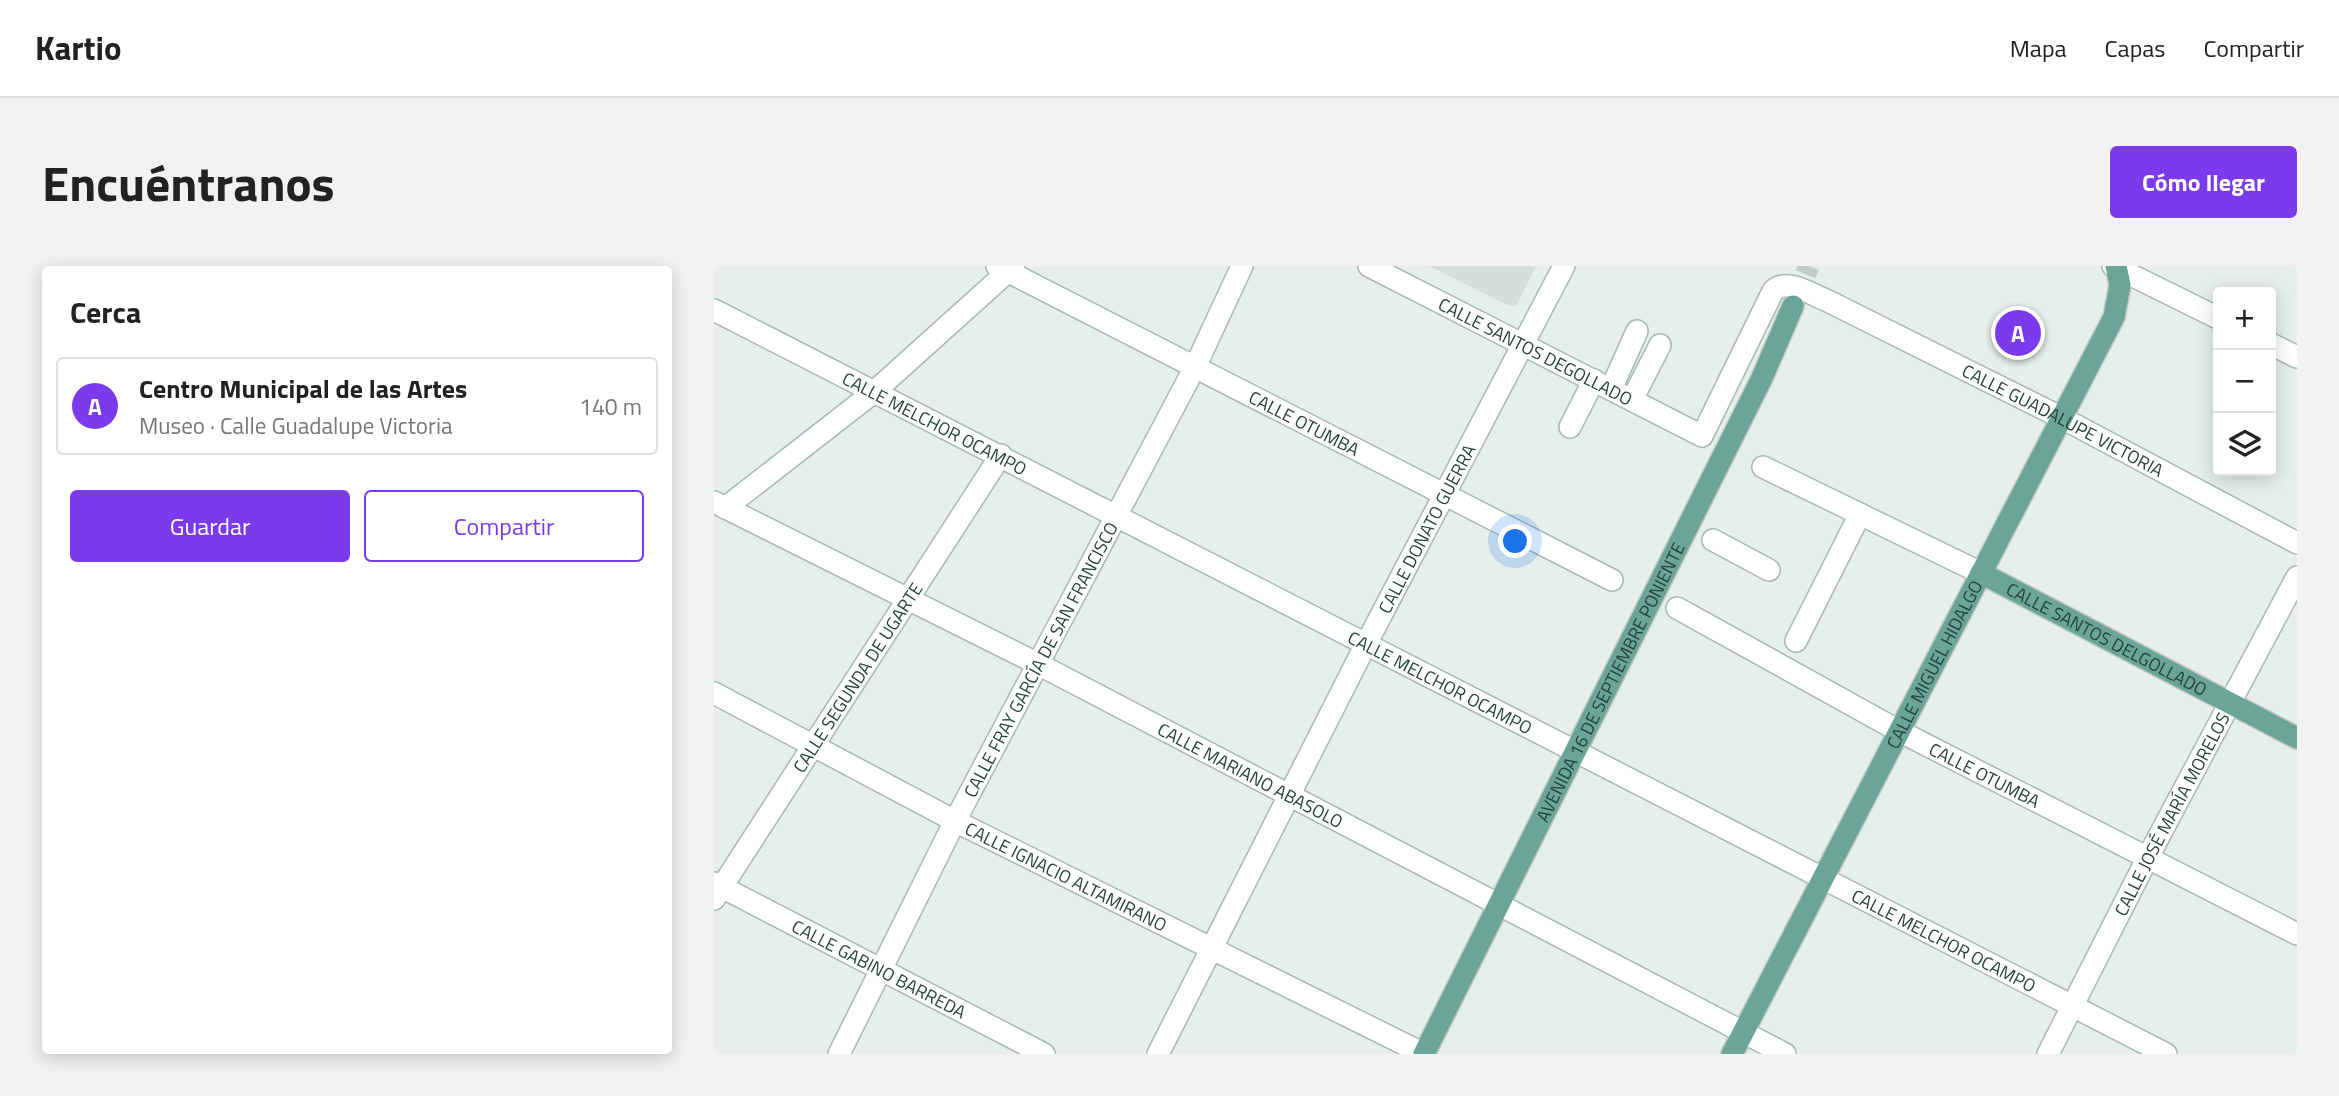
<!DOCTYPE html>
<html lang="es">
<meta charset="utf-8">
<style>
:root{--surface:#fff;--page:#f2f2f2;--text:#222;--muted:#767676;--line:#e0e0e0;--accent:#7c3aed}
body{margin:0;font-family:"Titillium Web",sans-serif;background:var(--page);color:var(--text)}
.controls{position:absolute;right:21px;top:21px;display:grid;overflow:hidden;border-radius:7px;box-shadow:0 4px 18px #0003}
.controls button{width:63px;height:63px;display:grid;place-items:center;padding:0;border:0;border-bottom:2px solid var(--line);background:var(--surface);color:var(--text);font:35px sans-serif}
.you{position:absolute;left:802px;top:276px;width:24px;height:24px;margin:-18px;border:5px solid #fff;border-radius:50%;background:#1a73e8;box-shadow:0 0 0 10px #1a73e833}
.badge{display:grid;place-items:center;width:46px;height:46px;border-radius:50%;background:var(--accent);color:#fff;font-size:23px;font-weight:700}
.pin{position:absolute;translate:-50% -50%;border:4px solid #fff;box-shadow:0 2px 7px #0006}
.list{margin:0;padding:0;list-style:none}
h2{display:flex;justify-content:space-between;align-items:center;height:91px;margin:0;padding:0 28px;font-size:30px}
h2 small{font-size:23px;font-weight:400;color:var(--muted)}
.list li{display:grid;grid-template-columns:46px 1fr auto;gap:21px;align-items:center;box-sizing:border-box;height:98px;margin:0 14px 14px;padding:0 14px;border:2px solid var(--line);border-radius:7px}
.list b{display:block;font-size:26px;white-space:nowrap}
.list p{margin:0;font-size:23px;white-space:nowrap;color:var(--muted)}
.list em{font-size:23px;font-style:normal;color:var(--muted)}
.actions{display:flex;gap:14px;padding:21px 28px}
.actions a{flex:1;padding:16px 0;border:2px solid var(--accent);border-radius:7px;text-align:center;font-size:24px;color:var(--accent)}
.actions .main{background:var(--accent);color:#fff}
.icon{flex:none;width:38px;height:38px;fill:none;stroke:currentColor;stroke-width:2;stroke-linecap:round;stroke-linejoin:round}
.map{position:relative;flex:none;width:1583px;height:788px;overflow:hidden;border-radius:7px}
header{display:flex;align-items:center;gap:42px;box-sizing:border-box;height:98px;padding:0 35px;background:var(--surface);border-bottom:2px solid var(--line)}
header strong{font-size:33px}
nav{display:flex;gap:38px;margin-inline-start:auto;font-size:24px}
.intro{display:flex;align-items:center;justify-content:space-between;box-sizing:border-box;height:168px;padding:0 42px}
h1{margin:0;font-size:49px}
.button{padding:18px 32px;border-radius:7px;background:var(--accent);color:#fff;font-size:24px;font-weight:700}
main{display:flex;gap:42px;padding:0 42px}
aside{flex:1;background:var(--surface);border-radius:7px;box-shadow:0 4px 18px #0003}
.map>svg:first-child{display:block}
.built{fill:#d4dfda}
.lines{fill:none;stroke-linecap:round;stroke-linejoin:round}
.major-tunnel{stroke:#bfccc8;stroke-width:21;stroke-dasharray:21 10;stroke-linecap:butt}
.minor-casing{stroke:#a8b8b2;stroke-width:24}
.major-casing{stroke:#c2cac8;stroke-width:24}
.minor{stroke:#fff;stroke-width:21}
.major{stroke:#6aa596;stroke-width:21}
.labels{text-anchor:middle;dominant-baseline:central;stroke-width:7;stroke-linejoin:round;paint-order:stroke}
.street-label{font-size:18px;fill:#24423a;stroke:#f7fbf9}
</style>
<header>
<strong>Kartio</strong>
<nav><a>Mapa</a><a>Capas</a><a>Compartir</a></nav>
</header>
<div class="intro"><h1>Encuéntranos</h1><a class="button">Cómo llegar</a></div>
<main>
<aside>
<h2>Cerca<small></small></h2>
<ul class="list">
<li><span class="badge">A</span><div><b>Centro Municipal de las Artes</b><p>Museo · Calle Guadalupe Victoria</p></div><em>140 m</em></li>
</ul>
<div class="actions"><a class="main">Guardar</a><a>Compartir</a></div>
</aside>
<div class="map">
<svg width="1583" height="788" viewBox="0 0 1583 788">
<rect width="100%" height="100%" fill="#e6efeb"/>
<path class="built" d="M715,0h107l-20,40 -11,-2z"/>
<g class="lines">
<path class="major-tunnel" d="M1080,37l15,-37"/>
<defs>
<g id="minor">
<path id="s1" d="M283,0l615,314"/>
<path id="s2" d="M655,0l333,170 71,-145c14,-14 39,4 55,10l234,117 235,125"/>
<path d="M1399,0l105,52"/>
<path id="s3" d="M0,44l1452,744"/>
<path d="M1557,78l26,13"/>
<path d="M897,123l26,-58"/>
<path d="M918,134l28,-55"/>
<path d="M856,161l24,-47"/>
<path d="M1049,201l218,106"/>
<path id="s4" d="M0,236l324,162 747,390"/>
<path d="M11,242l149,-116 140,-126"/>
<path d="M999,274l56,30"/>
<path id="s5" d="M963,342l222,123 398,203"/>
<path d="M1082,375l64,-127"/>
<path id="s6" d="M0,427l241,128 469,233"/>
<path id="s7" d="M0,617l330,171"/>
<path id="s8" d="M0,633l287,-444"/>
<path id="s9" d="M125,788l116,-233 241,-456 46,-99"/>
<path id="s10" d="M444,788l207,-408 199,-380"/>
<path id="s11" d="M1334,788l100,-197 149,-280"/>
</g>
<g id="major">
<path id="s12" d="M1267,307l316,165"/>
<path id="s13" d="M710,788l338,-676 31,-72"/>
<path id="s14" d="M1018,788l382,-737 6,-32 -4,-19"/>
</g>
</defs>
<use href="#minor" class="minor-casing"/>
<use href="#major" class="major-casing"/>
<use href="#minor" class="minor"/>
<use href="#major" class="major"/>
</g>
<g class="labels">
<g class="street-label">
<text stroke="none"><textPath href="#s2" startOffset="187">CALLE SANTOS DEGOLLADO</textPath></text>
<text stroke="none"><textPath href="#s2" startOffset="858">CALLE GUADALUPE VICTORIA</textPath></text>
<text stroke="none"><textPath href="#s1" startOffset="345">CALLE OTUMBA</textPath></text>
<text stroke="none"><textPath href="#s3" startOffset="248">CALLE MELCHOR OCAMPO</textPath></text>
<text stroke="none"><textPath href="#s10" startOffset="590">CALLE DONATO GUERRA</textPath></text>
<text stroke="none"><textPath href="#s12" startOffset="142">CALLE SANTOS DELGOLLADO</textPath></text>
<text stroke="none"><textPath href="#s9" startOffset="443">CALLE FRAY GARCÍA DE SAN FRANCISCO</textPath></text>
<text stroke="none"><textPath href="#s14" startOffset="439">CALLE MIGUEL HIDALGO</textPath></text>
<text stroke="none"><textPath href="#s8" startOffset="264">CALLE SEGUNDA DE UGARTE</textPath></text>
<text stroke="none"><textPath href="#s13" startOffset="416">AVENIDA 16 DE SEPTIEMBRE PONIENTE</textPath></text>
<text stroke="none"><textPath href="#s3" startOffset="816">CALLE MELCHOR OCAMPO</textPath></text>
<text stroke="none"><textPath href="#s5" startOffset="350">CALLE OTUMBA</textPath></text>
<text stroke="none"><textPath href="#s4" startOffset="602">CALLE MARIANO ABASOLO</textPath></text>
<text stroke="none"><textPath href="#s11" startOffset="270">CALLE JOSÉ MARÍA MORELOS</textPath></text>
<text stroke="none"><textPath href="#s6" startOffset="397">CALLE IGNACIO ALTAMIRANO</textPath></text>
<text stroke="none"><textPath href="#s3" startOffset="1382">CALLE MELCHOR OCAMPO</textPath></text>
<text stroke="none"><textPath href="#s7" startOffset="186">CALLE GABINO BARREDA</textPath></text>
</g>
</g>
</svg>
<div class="controls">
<button>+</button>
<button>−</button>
<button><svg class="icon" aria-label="layers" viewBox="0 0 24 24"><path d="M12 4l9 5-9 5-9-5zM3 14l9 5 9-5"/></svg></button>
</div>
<div class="you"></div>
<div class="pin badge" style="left:1304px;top:67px">A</div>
</div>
</main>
